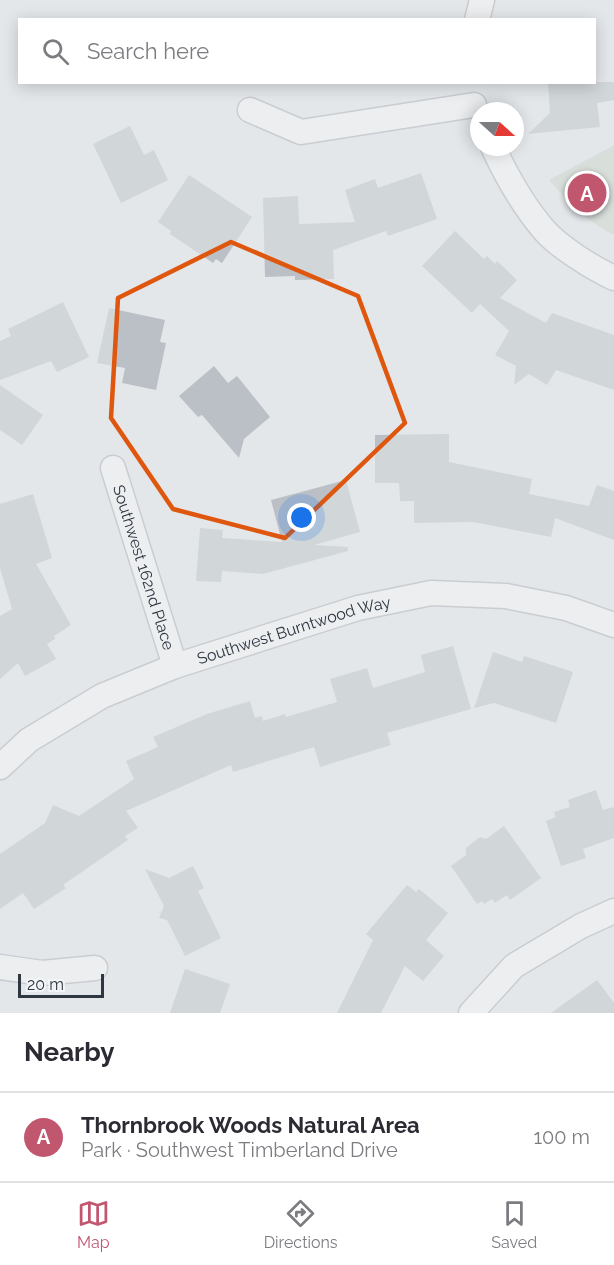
<!DOCTYPE html>
<meta charset="utf-8">
<style>
:root{--surface:#fff;--page:#f2f2f3;--text:#2b2b33;--muted:#7c7c81;--line:#e1e1e2;--accent:#c1576f}
body{margin:0;font-family:Raleway,sans-serif;background:var(--page);color:var(--text)}
.compass{position:absolute;left:470px;top:102px;width:54px;height:54px;border-radius:50%;background:var(--surface);box-shadow:0 3px 15px #0003;rotate:111deg}
.scale{position:absolute;left:18px;bottom:15px;width:86px;box-sizing:border-box;padding-left:6px;border:3px solid #2d3641;border-top:0;font-size:16px;line-height:21px;white-space:nowrap;color:#2d3641;-webkit-text-stroke:4px #f3f5f8;paint-order:stroke}
.you{position:absolute;left:302px;top:518px;width:21px;height:21px;margin:-15px;border:4px solid #fff;border-radius:50%;background:#1a73e8;box-shadow:0 0 0 9px #1a73e833}
.badge{display:grid;place-items:center;width:39px;height:39px;border-radius:50%;background:var(--accent);color:#fff;font-size:20px;font-weight:700}
.pin{position:absolute;translate:-50% -50%;border:3px solid #fff;box-shadow:0 2px 6px #0006}
.list{margin:0;padding:0;list-style:none}
h2{display:flex;justify-content:space-between;align-items:center;height:78px;margin:0;padding:0 24px;font-size:26px}
h2 small{font-size:20px;font-weight:400;color:var(--muted)}
.list li{display:grid;grid-template-columns:39px 1fr auto;gap:18px;align-items:center;box-sizing:border-box;height:90px;padding:0 24px;border-top:2px solid var(--line)}
.list b{display:block;font-size:22px;white-space:nowrap}
.list p{margin:0;font-size:20px;white-space:nowrap;color:var(--muted)}
.list em{font-size:20px;font-style:normal;color:var(--muted)}
.icon{flex:none;width:33px;height:33px;fill:none;stroke:currentColor;stroke-width:2;stroke-linecap:round;stroke-linejoin:round}
.map{position:relative;flex:none;width:614px;height:1013px;overflow:hidden}
.search{position:absolute;background:var(--surface);box-shadow:0 3px 15px #0003;left:18px;right:18px;top:18px;height:66px;display:flex;align-items:center;gap:15px;box-sizing:border-box;padding:0 21px;border-radius:0px;color:var(--muted);font-size:22px}
.sheet{height:168px;background:var(--surface)}
nav{display:flex;justify-content:space-around;align-items:center;box-sizing:border-box;height:84px;border-top:2px solid var(--line);background:var(--surface);font-size:16px;color:var(--muted)}
nav a{display:grid;justify-items:center;gap:3px}
nav .on{color:var(--accent)}
.map>svg:first-child{display:block}
.green{fill:#cad3c6}
.building{fill:#bbc0c6}
.lines{fill:none;stroke-linecap:round;stroke-linejoin:round}
.street-casing{stroke:#a9aeb4;stroke-width:27}
.street{stroke:#f6f7f9;stroke-width:24}
.marked{fill:none;stroke:#df570f;stroke-width:4.5;stroke-linejoin:round}
.labels{text-anchor:middle;dominant-baseline:central;stroke-width:4.5;stroke-linejoin:round;paint-order:stroke}
.street-label{font-size:16px;fill:#2d3641;stroke:#f3f5f8}
</style>
<div class="map">
<svg width="614" height="1013" viewBox="0 0 614 1013">
<rect width="100%" height="100%" fill="#e4e7ea"/>
<path class="green" d="M614,145v90c-26,-12 -46,-34 -65,-55z"/>
<g class="building">
<path d="M548,82h66v18l-17,3 3,24 -72,7 22,-21z"/>
<path d="M130,126l14,29 10,-5 14,30 -47,23 -28,-59z"/>
<path d="M421,173l16,46 -49,17 -2,-5 -53,19 1,29 -39,1v-4l-30,1 -2,-79 35,-2 1,28 56,-2 -10,-32 30,-11 3,9z"/>
<path d="M189,175l63,42 -30,46 -6,-4 -3,4 -43,-29 1,-3 -13,-9z"/>
<path d="M455,231l29,28 3,-3 8,8 2,-3 20,19 -17,18 46,25 6,-10 62,22v55l-58,-20 -9,15 -18,-11 -15,11 2,-19 -21,-11 14,-24 -29,-27 -8,9 -50,-47z"/>
<path d="M63,302l26,55 -32,15 -6,-11 -51,19v-39l11,-5 -3,-7z"/>
<path d="M109,308l56,12 -5,22 6,1 -10,47 -34,-7 3,-15 -28,-5z"/>
<path d="M214,366l14,17 9,-7 33,41 -26,22 -5,19 -37,-43 -4,2 -19,-21z"/>
<path d="M0,385l43,30 -21,30 -22,-15z"/>
<path d="M449,434v28l83,17 -3,15 60,12 8,-21 17,6v49l-59,-22 -4,19 -78,-15 -59,1v-22h-14l-1,-18h-24v-48z"/>
<path d="M346,480l14,52 -46,13 34,2v4l-85,23 -41,-3 -1,11 -25,-1 4,-53 23,2 -1,8 60,4 -11,-42z"/>
<path d="M33,494l19,64 -16,6 35,61 -17,11 1,3 -8,5 9,15 -31,17 -7,-13 -18,16v-63l12,-7 -12,-41v-64z"/>
<path d="M453,646l18,63 -84,24 4,12 -71,22 -6,-20 -81,25 -2,-7 -105,46 12,17 -13,8 3,4 -65,45 3,3 -32,21 -11,-16 -23,16v-55l45,-31 8,-18 26,11 55,-37 -8,-18 32,-14 -5,-10 54,-23 43,-13 5,17 7,-2 1,5 22,-7 1,3 51,-15 -7,-23 37,-11 6,20 52,-16 -4,-17z"/>
<path d="M493,652l29,10 2,-6 49,16 -17,51 -62,-20 -20,5z"/>
<path d="M596,790l7,20 11,-3v31l-31,11 3,9 -25,8 -15,-45 10,-4 -2,-5 16,-5 -2,-7z"/>
<path d="M504,826l37,52 -31,22 -3,-5 -12,8 -3,-4 -8,5 -2,-3 -5,3 -26,-38 15,-11v-7l14,-11 6,2z"/>
<path d="M193,866l11,22 -6,3 23,47 -36,18 -18,-36 -8,-2 5,-12 -19,-37 24,9z"/>
<path d="M407,885l9,7 3,-3 29,24 -22,27 18,16 -21,25 -18,-15 -24,47h-44l36,-73 -7,-6z"/>
<path d="M185,969l45,15 -10,29h-50z"/>
<path d="M597,980l17,23v10h-63z"/>
</g>
<g class="lines">
<defs>
<g id="street">
<path d="M477,20l5,-20"/>
<path d="M250,110l51,22 173,-27"/>
<path d="M493,147c14,30 30,59 52,84 14,16 49,38 69,47"/>
<path id="s1" d="M113,468l62,198"/>
<path id="s2" d="M0,767l29,-27 73,-44 73,-30 183,-58 73,-15 75,3 60,12 48,17"/>
<path d="M0,967l42,6 53,-5"/>
<path d="M471,1013l43,-47 67,-40 33,-15"/>
</g>
</defs>
<use href="#street" class="street-casing"/>
<use href="#street" class="street"/>
</g>
<path d="M0 0H614V1013H0ZM231,242l127,54 47,127 -120,115 -112,-29 -62,-91 7,-120z" fill="#e4e7ea" fill-opacity=".55" fill-rule="evenodd"/>
<path class="marked" d="M231,242l127,54 47,127 -120,115 -112,-29 -62,-91 7,-120z"/>
<g class="labels">
<g class="street-label">
<text stroke="none"><textPath href="#s1" startOffset="104">Southwest 162nd Place</textPath></text>
<text stroke="none"><textPath href="#s2" startOffset="328">Southwest Burntwood Way</textPath></text>
</g>
</g>
</svg>
<svg class="compass" viewBox="-18 -18 36 36"><path d="M0-13l5 13h-10z" fill="#e53935"/><path d="M0 13l5-13h-10z" fill="#7c7c81"/></svg>
<div class="scale">20 m</div>
<div class="you"></div>
<div class="pin badge" style="left:587px;top:193px">A</div>
<div class="search"><svg class="icon" aria-label="search" viewBox="0 0 24 24"><circle cx="10" cy="10" r="6"/><path d="M15 15l6 6"/></svg>Search here</div>
</div>
<section class="sheet">
<h2>Nearby<small></small></h2>
<ul class="list">
<li><span class="badge">A</span><div><b>Thornbrook Woods Natural Area</b><p>Park · Southwest Timberland Drive</p></div><em>100 m</em></li>
</ul>
</section>
<nav>
<a class="on"><svg class="icon" aria-label="map" viewBox="0 0 24 24"><path d="M3 6l6-2 6 2 6-2v14l-6 2-6-2-6 2zM9 4v14M15 6v14"/></svg>Map</a>
<a><svg class="icon" aria-label="directions" viewBox="0 0 24 24"><path d="M12 3l9 9-9 9-9-9zM9 14v-3h6M13 9l2 2-2 2"/></svg>Directions</a>
<a><svg class="icon" aria-label="saved" viewBox="0 0 24 24"><path d="M7 4h10v16l-5-4-5 4z"/></svg>Saved</a>
</nav>
